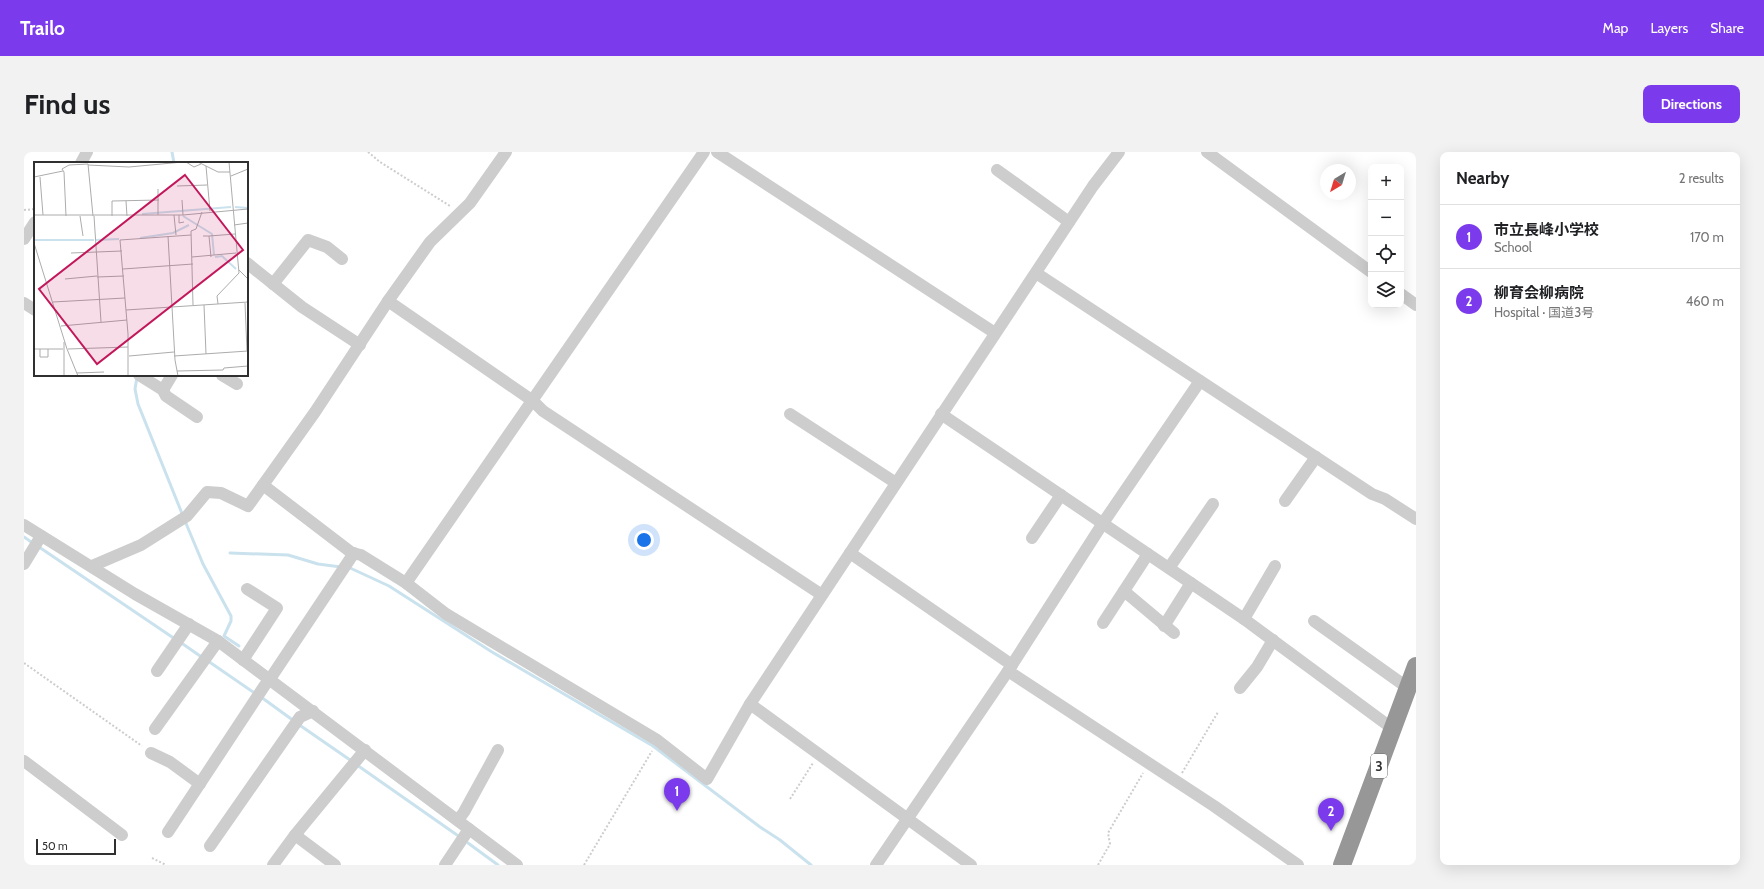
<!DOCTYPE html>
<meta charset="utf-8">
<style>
:root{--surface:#fff;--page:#f2f2f2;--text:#202124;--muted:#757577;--line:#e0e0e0;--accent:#7c3aed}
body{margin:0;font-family:Cabin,"Noto Sans JP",sans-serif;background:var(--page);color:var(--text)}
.controls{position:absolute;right:12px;top:12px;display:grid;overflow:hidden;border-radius:8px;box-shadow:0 4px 16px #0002}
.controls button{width:36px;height:36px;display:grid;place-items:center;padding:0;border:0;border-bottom:1px solid var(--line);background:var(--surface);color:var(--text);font:20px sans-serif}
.compass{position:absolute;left:1296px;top:12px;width:36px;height:36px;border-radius:50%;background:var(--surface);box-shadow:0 4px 16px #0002;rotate:218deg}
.scale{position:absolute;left:12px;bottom:10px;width:80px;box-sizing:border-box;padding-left:4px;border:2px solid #303030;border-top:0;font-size:11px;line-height:14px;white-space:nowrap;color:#303030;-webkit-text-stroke:3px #fff;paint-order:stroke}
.you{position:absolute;left:620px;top:388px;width:14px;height:14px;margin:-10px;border:3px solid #fff;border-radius:50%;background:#1a73e8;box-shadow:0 0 0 6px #1a73e833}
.badge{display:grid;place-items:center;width:26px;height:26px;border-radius:50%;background:var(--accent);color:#fff;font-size:13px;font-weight:700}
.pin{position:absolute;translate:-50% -33px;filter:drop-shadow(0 1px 2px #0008)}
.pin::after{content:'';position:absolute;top:21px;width:14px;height:12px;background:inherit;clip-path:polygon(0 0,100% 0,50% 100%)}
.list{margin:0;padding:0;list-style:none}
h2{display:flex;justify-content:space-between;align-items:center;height:52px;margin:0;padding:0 16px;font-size:17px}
h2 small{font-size:13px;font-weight:400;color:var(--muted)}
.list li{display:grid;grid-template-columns:26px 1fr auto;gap:12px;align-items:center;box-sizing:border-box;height:64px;padding:0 16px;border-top:1px solid var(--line)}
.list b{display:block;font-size:15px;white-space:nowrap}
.list p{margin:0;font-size:13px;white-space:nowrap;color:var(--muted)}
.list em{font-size:13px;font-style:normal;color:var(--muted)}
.icon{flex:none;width:22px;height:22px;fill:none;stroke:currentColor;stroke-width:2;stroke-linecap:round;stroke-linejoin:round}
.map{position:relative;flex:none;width:1392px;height:713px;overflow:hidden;border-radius:8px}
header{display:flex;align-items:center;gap:24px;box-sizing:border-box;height:56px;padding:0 20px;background:var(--accent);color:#fff}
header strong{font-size:19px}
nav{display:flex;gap:22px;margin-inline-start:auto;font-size:14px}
.intro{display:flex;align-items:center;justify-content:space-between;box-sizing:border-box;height:96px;padding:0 24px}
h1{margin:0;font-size:28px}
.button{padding:10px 18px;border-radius:8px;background:var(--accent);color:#fff;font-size:14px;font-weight:700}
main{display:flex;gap:24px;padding:0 24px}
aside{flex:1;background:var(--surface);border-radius:8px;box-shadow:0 4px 16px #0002}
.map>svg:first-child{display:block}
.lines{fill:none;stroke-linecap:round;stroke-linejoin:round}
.stream{stroke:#cae2ed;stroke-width:3}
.path{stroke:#cdcdcd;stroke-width:2;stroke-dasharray:2 2;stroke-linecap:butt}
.minor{stroke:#cdcdcd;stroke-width:12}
.highway{stroke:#979797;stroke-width:18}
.labels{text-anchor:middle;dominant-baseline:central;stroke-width:4;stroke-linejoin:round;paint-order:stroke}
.shield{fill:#fff;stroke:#6e6e6e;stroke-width:1}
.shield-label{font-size:14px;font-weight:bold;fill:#303030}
.inset-river{fill:none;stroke:#cae2ed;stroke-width:2}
.inset-road{fill:none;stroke:#acacac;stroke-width:1}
.view{fill:#c2185b;fill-opacity:0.15;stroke:#c2185b;stroke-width:2}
.inset-edge{fill:none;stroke:#303030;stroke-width:2}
</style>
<header>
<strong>Trailo</strong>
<nav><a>Map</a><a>Layers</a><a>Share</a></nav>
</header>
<div class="intro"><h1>Find us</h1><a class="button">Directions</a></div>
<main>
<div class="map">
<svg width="1392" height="713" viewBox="0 0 1392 713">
<rect width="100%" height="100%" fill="#fff"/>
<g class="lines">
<g class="stream">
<path d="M148,0l2,11"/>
<path d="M113,225l-2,12 3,15 45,112"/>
<path d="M161,369l18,43 28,52v5l-7,15 15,10"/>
<path d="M0,385l10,7"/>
<path d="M15,395l136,92"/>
<path d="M206,401l58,2 30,9 23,3"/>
<path d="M324,415l41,19 103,66 161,94 107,81 20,13 31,25"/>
<path d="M156,490l23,16"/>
<path d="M184,509l48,33"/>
<path d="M237,545l33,24"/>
<path d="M274,572l55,38"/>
<path d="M333,613l100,70"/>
<path d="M444,691l30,22"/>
</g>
<g class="path">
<path d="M344,0l12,10 70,44"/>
<path d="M0,58l11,-1"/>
<path d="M0,511l118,83"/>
<path d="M1158,621l36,-61"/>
<path d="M766,647l23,-36"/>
<path d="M128,706l14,7"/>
<path d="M560,713l68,-114"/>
<path d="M1074,713l12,-21 -2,-11 35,-60"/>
</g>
<g class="minor">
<path d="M693,0l278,181"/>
<path d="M1183,0l164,120"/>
<path d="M57,11l6,-11"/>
<path d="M973,18l72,52"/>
<path d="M0,87l11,-17"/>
<path d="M223,111l55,44 58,38"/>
<path d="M1012,121l336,221 13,5 31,20"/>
<path d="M249,132l35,-44 19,7 15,12"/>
<path d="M1377,142l15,11"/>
<path d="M364,149l145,100 10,10 279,184"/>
<path d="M0,151l11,7"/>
<path d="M115,223l24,15"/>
<path d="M148,223l-9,15 3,6 31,21"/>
<path d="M198,223l15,9"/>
<path d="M766,262l106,69"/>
<path d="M917,262l303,205 149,110"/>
<path d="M239,333l89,68 9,2 45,28 40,31 211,126 50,39 43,-75 343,-518 26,-34"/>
<path d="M1261,349l31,-44"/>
<path d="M0,373l111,69 83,47 299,224"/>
<path d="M1008,386l29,-43"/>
<path d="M826,401l162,112"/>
<path d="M0,412l17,-28"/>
<path d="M68,414l49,-21 46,-29 20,-24 14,1 27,13 67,-94 73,-111 42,-59 40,-39 36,-51"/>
<path d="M1145,416l44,-64"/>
<path d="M382,431l298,-431"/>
<path d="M1100,439l50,42"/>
<path d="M1220,467l31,-53"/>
<path d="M1290,469l94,67"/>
<path d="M1079,471l45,-69"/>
<path d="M1140,474l27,-43"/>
<path d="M219,508l34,-52 -30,-19"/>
<path d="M133,519l32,-47"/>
<path d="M984,519l206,135 84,59"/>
<path d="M246,527l84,-126"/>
<path d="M1216,536l17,-21 16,-27"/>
<path d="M726,552l221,161"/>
<path d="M131,577l63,-88"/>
<path d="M127,601l19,9 30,22"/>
<path d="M0,609l98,74"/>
<path d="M434,668l6,-8 34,-62"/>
<path d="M144,680l97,-147"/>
<path d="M271,683l40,30"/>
<path d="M186,694l90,-129 13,-6"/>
<path d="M249,713l22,-30 70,-85"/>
<path d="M421,713l24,-36"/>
<path d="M852,713l134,-197 93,-145 97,-142"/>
</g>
<path class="highway" d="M1318,713l74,-199"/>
</g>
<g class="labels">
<rect class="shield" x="1347" y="602" width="16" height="24" rx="3"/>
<g class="shield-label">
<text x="1355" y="614">3</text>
</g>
</g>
<g transform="translate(10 10)">
<rect width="214" height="214" fill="#fff"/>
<path class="inset-river" d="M201,45l13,1M108,52l89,-7M149,54l29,18 2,21M106,76l33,-5 16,-8M1,78h59M62,78l23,-1M181,95l7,-1 14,13"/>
<path class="inset-road" d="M152,0l8,5 7,-3M164,0l20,10h12M54,2l5,52M54,3l41,2 54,-5M172,4l4,45M197,14l17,-7M0,15l29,-6M6,15l3,38M143,24l30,-1M124,27v26M148,38l1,15M92,39l1,15M0,53h149l65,-6M140,53l2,20M145,53v8l5,-1M32,54l-2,-44 -2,-3 7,-4 19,-1M46,54l3,20M60,54l7,106M78,54v-15l47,-1M200,63l14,-2M134,74l7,124 3,16M169,74h6l2,21M175,74l26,-2M0,81l33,106 11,27M37,91l51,-2M158,95l44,-4M89,107l70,-5M205,108l9,9M63,115l27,-1M31,117l32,-3M19,140l72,-4M211,141l2,48M184,142l-1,-8 22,-23 -10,-111M159,143l-2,-74 5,-2 6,-17M170,143l2,49M92,148l122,-8M27,164l66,-6M30,180v34M0,187h29M6,187v8h8v-8M34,187l60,-2M95,194l45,-4M140,194l74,-5M143,209l46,-1 1,-2 24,-2M43,211l27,-1M94,214v-42l-8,-94 71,-5"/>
<path class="view" d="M151,13l58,75 -146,114 -58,-75z"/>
<rect width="214" height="214" class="inset-edge"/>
</g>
</svg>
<div class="controls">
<button>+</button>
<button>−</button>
<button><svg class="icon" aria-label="locate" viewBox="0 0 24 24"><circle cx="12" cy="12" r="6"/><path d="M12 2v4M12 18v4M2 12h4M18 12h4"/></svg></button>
<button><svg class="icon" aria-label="layers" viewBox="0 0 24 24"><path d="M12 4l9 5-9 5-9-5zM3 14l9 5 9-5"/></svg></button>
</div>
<svg class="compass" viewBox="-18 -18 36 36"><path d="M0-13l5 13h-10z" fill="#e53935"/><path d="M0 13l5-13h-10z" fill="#757577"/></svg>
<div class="scale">50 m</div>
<div class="you"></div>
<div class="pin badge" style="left:653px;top:659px">1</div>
<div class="pin badge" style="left:1307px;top:679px">2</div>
</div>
<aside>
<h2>Nearby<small>2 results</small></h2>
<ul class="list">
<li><span class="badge">1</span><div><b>市立長峰小学校</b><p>School</p></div><em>170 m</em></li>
<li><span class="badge">2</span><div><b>柳育会柳病院</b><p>Hospital · 国道3号</p></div><em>460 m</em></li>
</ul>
</aside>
</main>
